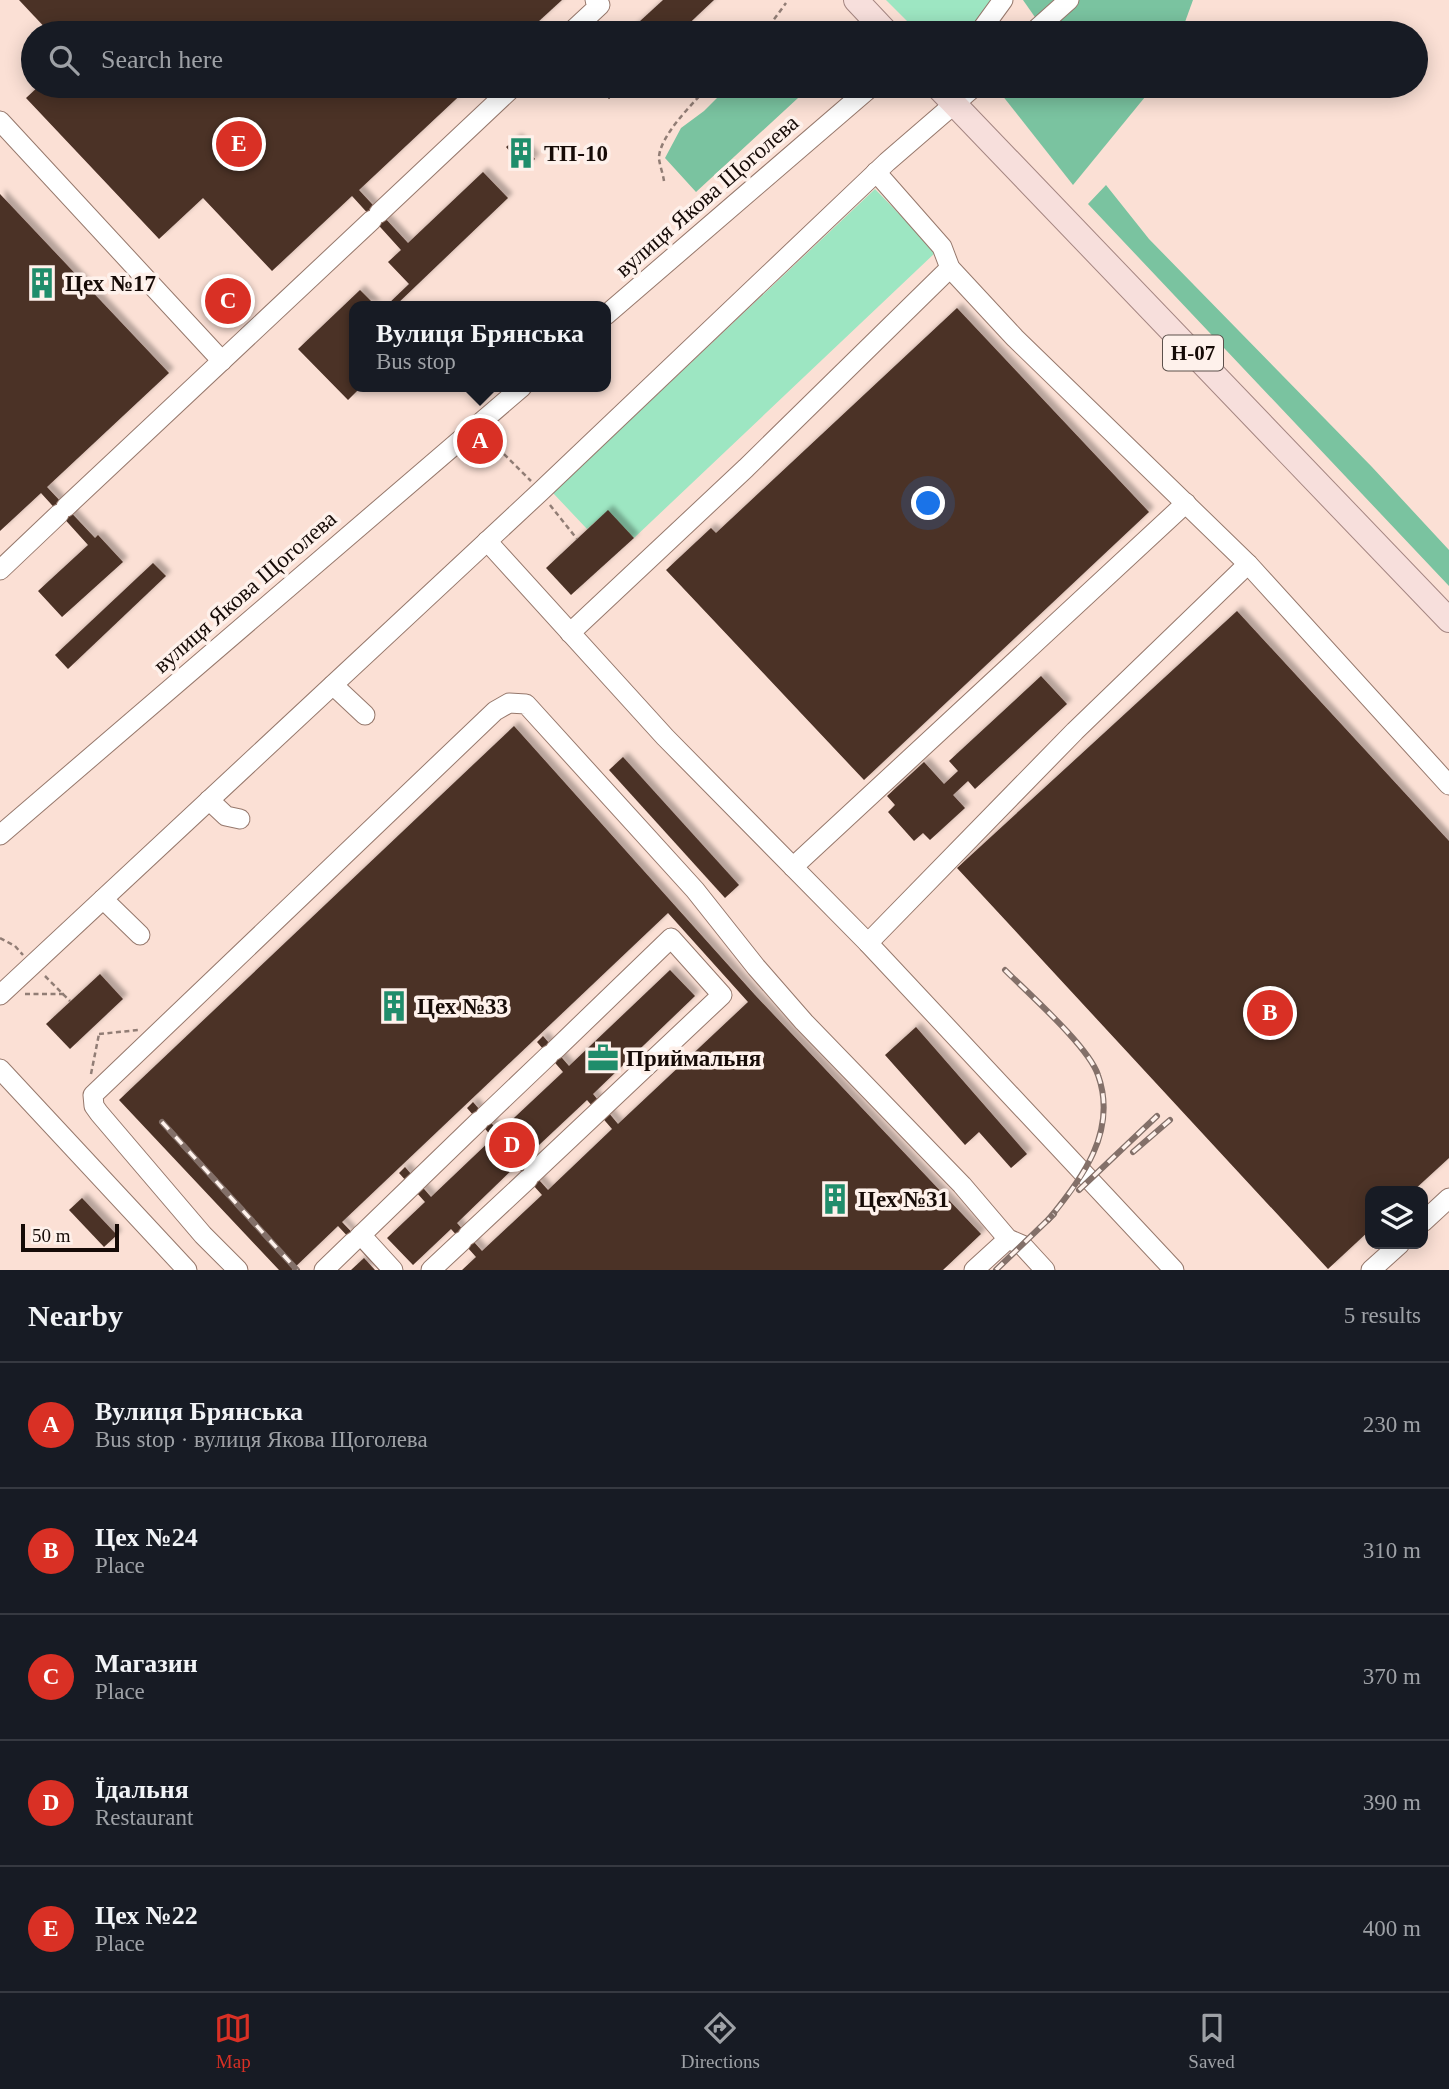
<!DOCTYPE html>
<meta charset="utf-8">
<style>
:root{--surface:#171b24;--page:#20242c;--text:#f1f3f6;--muted:#9ea1a6;--line:#363941;--accent:#d93025}
body{margin:0;font-family:Georgia,serif;background:var(--page);color:var(--text)}
.controls{position:absolute;right:21px;bottom:21px;display:grid;overflow:hidden;border-radius:14px;box-shadow:0 4px 18px #0003}
.controls button{width:63px;height:63px;display:grid;place-items:center;padding:0;border:0;border-bottom:2px solid var(--line);background:var(--surface);color:var(--text);font:35px sans-serif}
.scale{position:absolute;left:21px;bottom:18px;width:98px;box-sizing:border-box;padding-left:7px;border:4px solid #160b07;border-top:0;font-size:19px;line-height:24px;white-space:nowrap;color:#160b07;-webkit-text-stroke:5px #fef1eb;paint-order:stroke}
.you{position:absolute;left:929px;top:504px;width:24px;height:24px;margin:-18px;border:5px solid #fff;border-radius:50%;background:#1a73e8;box-shadow:0 0 0 10px #1a73e833}
.badge{display:grid;place-items:center;width:46px;height:46px;border-radius:50%;background:var(--accent);color:#fff;font-size:23px;font-weight:700}
.pin{position:absolute;translate:-50% -50%;border:4px solid #fff;box-shadow:0 2px 7px #0006}
.popup{position:absolute;left:349px;top:301px;width:262px;height:91px;box-sizing:border-box;display:grid;place-content:center;border-radius:14px;background:var(--surface);filter:drop-shadow(0 2px 5px #0005);font-size:23px;white-space:nowrap;color:var(--muted)}
.popup b{font-size:26px;color:var(--text)}
.popup::after{content:'';position:absolute;left:50%;top:100%;margin-left:-14px;border:14px solid transparent;border-top-color:var(--surface)}
.list{margin:0;padding:0;list-style:none}
h2{display:flex;justify-content:space-between;align-items:center;height:91px;margin:0;padding:0 28px;font-size:30px}
h2 small{font-size:23px;font-weight:400;color:var(--muted)}
.list li{display:grid;grid-template-columns:46px 1fr auto;gap:21px;align-items:center;box-sizing:border-box;height:126px;padding:0 28px;border-top:2px solid var(--line)}
.list b{display:block;font-size:26px;white-space:nowrap}
.list p{margin:0;font-size:23px;white-space:nowrap;color:var(--muted)}
.list em{font-size:23px;font-style:normal;color:var(--muted)}
.icon{flex:none;width:38px;height:38px;fill:none;stroke:currentColor;stroke-width:2;stroke-linecap:round;stroke-linejoin:round}
.map{position:relative;flex:none;width:1449px;height:1270px;overflow:hidden}
.search{position:absolute;background:var(--surface);box-shadow:0 4px 18px #0003;left:21px;right:21px;top:21px;height:77px;display:flex;align-items:center;gap:18px;box-sizing:border-box;padding:0 24px;border-radius:38px;color:var(--muted);font-size:26px}
.sheet{height:721px;background:var(--surface)}
nav{display:flex;justify-content:space-around;align-items:center;box-sizing:border-box;height:98px;border-top:2px solid var(--line);background:var(--surface);font-size:19px;color:var(--muted)}
nav a{display:grid;justify-items:center;gap:4px}
nav .on{color:var(--accent)}
.map>svg:first-child{display:block}
.green{fill:#9de6c2}
.forest{fill:#7ac3a0}
.building{fill:#4b3126;fill-rule:evenodd;filter:url(#shadow)}
.lines{fill:none;stroke-linecap:round;stroke-linejoin:round}
.minor-casing{stroke:#96786c;stroke-width:21}
.major-casing{stroke:#a58682;stroke-width:26}
.path{stroke:#917d75;stroke-width:2.5;stroke-dasharray:5 3.5;stroke-linecap:butt}
.minor{stroke:#fff;stroke-width:19}
.major{stroke:#f7dfdc;stroke-width:24}
.rail-casing{stroke:#837069;stroke-width:6}
.rail{stroke:#fef1eb;stroke-width:3.5;stroke-dasharray:10;stroke-linecap:butt}
.labels{text-anchor:middle;dominant-baseline:central;stroke-width:7;stroke-linejoin:round;paint-order:stroke}
.shield{fill:#fef1eb;stroke:#5c504b;stroke-width:2}
.shield-label{font-size:21px;font-weight:bold;fill:#160b07}
.poi-label{font-size:23px;font-weight:bold;fill:#160b07;stroke:#fef1eb;text-anchor:start}
.street-label{font-size:23px;fill:#160b07;stroke:#fef1eb}
</style>
<div class="map">
<svg width="1449" height="1270" viewBox="0 0 1449 1270">
<defs>
<filter id="shadow"><feDropShadow dx="5" dy="-5" stdDeviation="2" flood-color="#0004"/></filter>
</defs>
<rect width="100%" height="100%" fill="#fbe0d5"/>
<g class="green">
<path d="M886,0h106l-24,33h-49z"/>
<path d="M875,189l61,63 -302,286 -26,-27 -21,18 -34,-36z"/>
</g>
<g class="forest">
<path d="M1023,0h170l-12,33h-135z"/>
<path d="M729,86h82l-115,106 -31,-34 16,-30 23,-17z"/>
<path d="M1002,86h152l-81,99 -75,-95z"/>
<path d="M1106,185l43,54 223,228 77,83v36l-361,-382z"/>
</g>
<g class="building">
<path d="M19,0h543l-36,33h-476z"/>
<path d="M663,0h51l-35,33h-52z"/>
<path d="M39,86h431l-111,104 49,53 75,-71 25,26 -113,108h-9l23,-22 -21,-22 13,-12 -49,-54 -80,75 -69,-73 -44,41 -133,-141z"/>
<path d="M596,86h27l-14,13z"/>
<path d="M517,138l18,21 -11,9 -18,-21z"/>
<path d="M0,194l169,179 -122,114 48,51 3,-3 25,27 -61,55 -24,-26 50,-46 -47,-52 -41,38z"/>
<path d="M229,285l16,17 -17,16 -16,-17z"/>
<path d="M360,290l16,16h-22v81h7l-13,13 -50,-51z"/>
<path d="M957,308l192,204 -285,268 -198,-210 45,-42 5,5z"/>
<path d="M608,510l26,28 -63,57 -25,-27z"/>
<path d="M153,563l13,13 -98,93 -13,-14z"/>
<path d="M1237,611l212,230v317l-36,33h-43v39l-42,39 -371,-401z"/>
<path d="M1041,676l26,28 -92,85 -7,-8 -15,14 12,13 -35,32 -7,-7 -9,8 -26,-29 7,-7 -8,-9 37,-34 20,22 14,-13 -9,-10z"/>
<path d="M514,726l241,269 226,239 -38,36h-481l14,-13 -25,-28 -38,36 -26,-27 38,-36 -26,-29 6,-6 26,30 62,-59 -26,-30 6,-6 26,30 64,-60 -26,-30 6,-6 26,30 101,-96 25,26 -102,98 25,30 130,-122 -80,-89 -326,309 46,48h-9l-41,-44 -46,44h-13l-160,-170zM587,1100l25,29 -64,61 -26,-29zM516,1166l26,29 -60,56 -25,-28z"/>
<path d="M623,757l116,128 -14,13 -116,-128z"/>
<path d="M100,974l23,25 -53,50 -24,-25z"/>
<path d="M916,1027l111,127 -16,14 -32,-36 -14,13 -80,-90z"/>
<path d="M82,1198l35,37 -13,12 -35,-37z"/>
<path d="M364,1258l11,12h-24z"/>
</g>
<g class="lines">
<defs>
<g id="minor">
<path d="M570,33l30,-28 -5,-5"/>
<path d="M979,33l24,-33"/>
<path d="M1032,33l37,-33"/>
<path d="M0,121l222,240"/>
<path d="M876,172l66,75 8,21 65,70 233,226 201,221"/>
<path d="M379,213l135,-127"/>
<path d="M606,315l266,-229"/>
<path d="M66,507l306,-287"/>
<path d="M487,541l178,196 203,206 306,327"/>
<path d="M0,570l59,-56"/>
<path d="M570,633l176,-165 204,-200"/>
<path d="M333,685l32,30"/>
<path d="M209,800l17,16 14,3"/>
<path d="M0,835l522,-448"/>
<path d="M793,867l393,-364"/>
<path d="M103,899l37,36"/>
<path d="M868,943l207,-212 173,-167"/>
<path d="M0,995l540,-503 347,-330 88,-76"/>
<path d="M0,1069l187,201"/>
<path d="M485,1116l64,-61"/>
<path d="M533,1173l189,-178 -51,-57 -116,112"/>
<path d="M1423,1222l26,-24"/>
<path d="M361,1235l32,35"/>
<path d="M468,1235l60,-56"/>
<path d="M358,1238l121,-117"/>
<path d="M238,1270l-35,-35 -104,-122 -5,-7 -1,-11 402,-384 14,-8 17,1 169,186 61,77 48,55 158,163 46,54 14,6 23,25"/>
<path d="M324,1270l29,-28"/>
<path d="M431,1270l31,-29"/>
<path d="M974,1270l34,-31"/>
<path d="M1371,1270l29,-26"/>
</g>
<g id="major">
<path d="M856,0l31,33"/>
<path d="M937,86l512,534"/>
</g>
</defs>
<use href="#minor" class="minor-casing"/>
<use href="#major" class="major-casing"/>
<g class="path">
<path d="M764,33l22,-30"/>
<path d="M664,181c-1,-7 -4,-15 -5,-22 -1,-22 36,-58 50,-73"/>
<path d="M486,436l45,45"/>
<path d="M550,505l27,34"/>
<path d="M0,938l15,8 8,9"/>
<path d="M45,976l25,25"/>
<path d="M25,994h39"/>
<path d="M99,1034l39,-4"/>
<path d="M91,1074l8,-40"/>
</g>
<use href="#minor" class="minor"/>
<use href="#major" class="major"/>
<defs>
<g id="rail">
<path d="M1005,970c23,23 84,77 93,105 20,56 -16,104 -50,145"/>
<path d="M162,1122l135,148"/>
<path d="M1133,1152l37,-32"/>
<path d="M1079,1190l78,-74"/>
<path d="M996,1270l58,-56"/>
</g>
</defs>
<use href="#rail" class="rail-casing"/>
<use href="#rail" class="rail"/>
</g>
<defs>
<symbol id="building-bare" viewBox="-9 -9 18 18"><path d="M-4-6H4V6H1V3H-1V6H-4ZM-2.5-4.3h1.7v1.8h-1.7ZM.8-4.3h1.7v1.8H.8ZM-2.5-1h1.7V.8h-1.7ZM.8-1h1.7V.8H.8Z" fill="#208d6b" stroke="#fef1eb" stroke-width="2.5" paint-order="stroke"/></symbol>
<symbol id="office-bare" viewBox="-9 -9 18 18"><path d="M-6-3h4V-5.5h4V-3h4V5H-6ZM-1-4.5V-3h2v-1.5ZM-6 0V1H6V0Z" fill="#208d6b" stroke="#fef1eb" stroke-width="2.5" paint-order="stroke"/></symbol>
</defs>
<g fill-rule="evenodd">
<use href="#building-bare" x="499" y="131" width="44" height="44"/>
<use href="#building-bare" x="20" y="261" width="44" height="44"/>
<use href="#building-bare" x="372" y="984" width="44" height="44"/>
<use href="#office-bare" x="581" y="1036" width="44" height="44"/>
<use href="#building-bare" x="813" y="1177" width="44" height="44"/>
</g>
<g class="labels">
<rect class="shield" x="1163" y="335.5" width="60" height="35" rx="5"/>
<g class="shield-label">
<text x="1193" y="353">Н-07</text>
</g>
<g class="poi-label">
<text x="544" y="153">ТП-10</text>
<text x="65" y="283">Цех №17</text>
<text x="417" y="1006">Цех №33</text>
<text x="626" y="1058">Приймальня</text>
<text x="858" y="1199">Цех №31</text>
</g>
<g class="street-label">
<text transform="translate(707 196) rotate(-41)">вулиця Якова Щоголева</text>
<text transform="translate(245 592) rotate(-41)">вулиця Якова Щоголева</text>
</g>
</g>
</svg>
<div class="controls">
<button><svg class="icon" aria-label="layers" viewBox="0 0 24 24"><path d="M12 4l9 5-9 5-9-5zM3 14l9 5 9-5"/></svg></button>
</div>
<div class="scale">50 m</div>
<div class="you"></div>
<div class="pin badge" style="left:480px;top:441px">A</div>
<div class="popup"><b>Вулиця Брянська</b>Bus stop</div>
<div class="pin badge" style="left:1270px;top:1013px">B</div>
<div class="pin badge" style="left:228px;top:301px">C</div>
<div class="pin badge" style="left:512px;top:1145px">D</div>
<div class="pin badge" style="left:239px;top:144px">E</div>
<div class="search"><svg class="icon" aria-label="search" viewBox="0 0 24 24"><circle cx="10" cy="10" r="6"/><path d="M15 15l6 6"/></svg>Search here</div>
</div>
<section class="sheet">
<h2>Nearby<small>5 results</small></h2>
<ul class="list">
<li><span class="badge">A</span><div><b>Вулиця Брянська</b><p>Bus stop · вулиця Якова Щоголева</p></div><em>230 m</em></li>
<li><span class="badge">B</span><div><b>Цех №24</b><p>Place</p></div><em>310 m</em></li>
<li><span class="badge">C</span><div><b>Магазин</b><p>Place</p></div><em>370 m</em></li>
<li><span class="badge">D</span><div><b>Їдальня</b><p>Restaurant</p></div><em>390 m</em></li>
<li><span class="badge">E</span><div><b>Цех №22</b><p>Place</p></div><em>400 m</em></li>
</ul>
</section>
<nav>
<a class="on"><svg class="icon" aria-label="map" viewBox="0 0 24 24"><path d="M3 6l6-2 6 2 6-2v14l-6 2-6-2-6 2zM9 4v14M15 6v14"/></svg>Map</a>
<a><svg class="icon" aria-label="directions" viewBox="0 0 24 24"><path d="M12 3l9 9-9 9-9-9zM9 14v-3h6M13 9l2 2-2 2"/></svg>Directions</a>
<a><svg class="icon" aria-label="saved" viewBox="0 0 24 24"><path d="M7 4h10v16l-5-4-5 4z"/></svg>Saved</a>
</nav>
